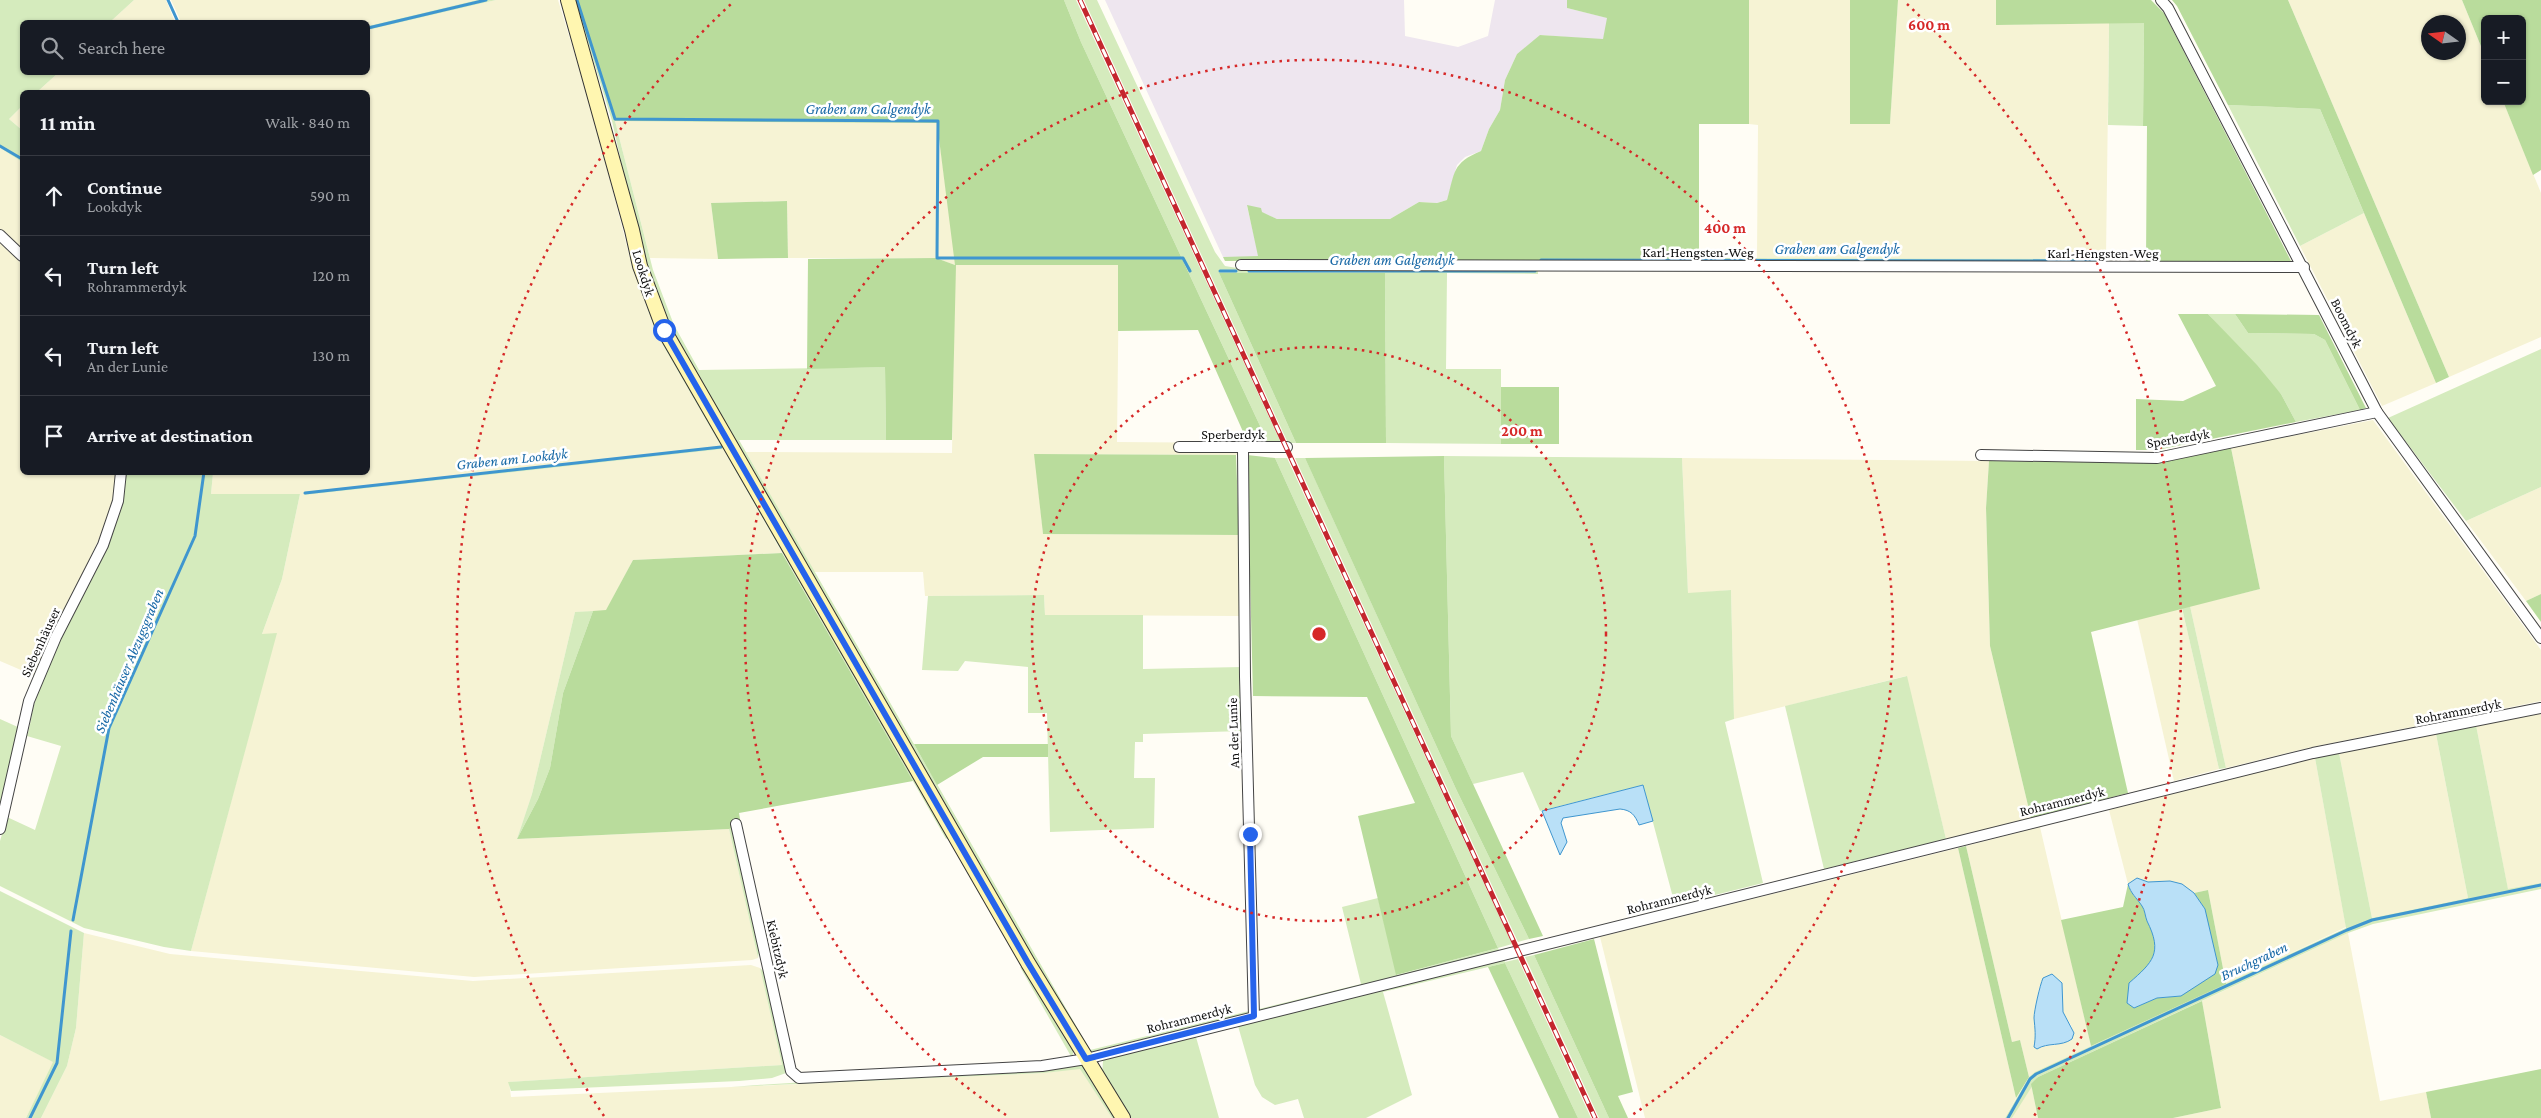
<!DOCTYPE html>
<meta charset="utf-8">
<style>
:root{--surface:#171b24;--page:#20242c;--text:#f1f3f6;--muted:#9ea1a6;--line:#363941}
body{margin:0;font-family:"Crimson Pro",serif;background:var(--page);color:var(--text)}
.controls{position:absolute;right:15px;top:15px;display:grid;overflow:hidden;border-radius:8px;box-shadow:0 1px 4px #0004}
.controls button{width:45px;height:45px;display:grid;place-items:center;padding:0;border:0;border-bottom:1px solid var(--line);background:var(--surface);color:var(--text);font:25px sans-serif}
.compass{position:absolute;left:2421px;top:15px;width:45px;height:45px;border-radius:50%;background:var(--surface);box-shadow:0 1px 4px #0004;rotate:284deg}
.stop{position:absolute;width:15px;height:15px;margin:-11px;border:4px solid #2563eb;border-radius:50%;background:#fff}
.stop.end{background:#2563eb;border-color:#fff;box-shadow:0 1px 5px #0008}
.list{margin:0;padding:0;list-style:none}
h2{display:flex;justify-content:space-between;align-items:center;height:65px;margin:0;padding:0 20px;font-size:21px}
h2 small{font-size:16px;font-weight:400;color:var(--muted)}
.list li{display:grid;grid-template-columns:32px 1fr auto;gap:15px;align-items:center;box-sizing:border-box;height:80px;padding:0 20px;border-top:1px solid var(--line)}
.list b{display:block;font-size:19px;white-space:nowrap}
.list p{margin:0;font-size:16px;white-space:nowrap;color:var(--muted)}
.list em{font-size:16px;font-style:normal;color:var(--muted)}
.icon{flex:none;width:28px;height:28px;fill:none;stroke:currentColor;stroke-width:2;stroke-linecap:round;stroke-linejoin:round}
.map{position:relative;flex:none;width:2541px;height:1118px;overflow:hidden}
.search{position:absolute;background:var(--surface);box-shadow:0 1px 4px #0004;left:20px;top:20px;width:350px;height:55px;display:flex;align-items:center;gap:12px;box-sizing:border-box;padding:0 18px;border-radius:8px;color:var(--muted);font-size:19px}
.panel{position:absolute;background:var(--surface);box-shadow:0 1px 4px #0004;left:20px;top:90px;width:350px;height:385px;border-radius:8px}
.map>svg:first-child{display:block}
.industrial{fill:#eee6ef}
.farmland{fill:#f6f3d4;fill-rule:evenodd}
.green{fill:#d5ebbd}
.forest{fill:#b9dc9c}
.water{fill:#b9e0f7;stroke:#3f96cf}
.lines{fill:none;stroke-linecap:round;stroke-linejoin:round}
.stream{stroke:#3f96cf;stroke-width:3}
.street-casing{stroke:#444;stroke-width:12}
.secondary-casing{stroke:#333;stroke-width:16}
.street{stroke:#fff;stroke-width:10}
.secondary{stroke:#fff6b0;stroke-width:14}
.rail-casing{stroke:#c4262e;stroke-width:5}
.rail{stroke:#fff;stroke-width:3;stroke-dasharray:9;stroke-linecap:butt}
.route{stroke:#2563eb;stroke-width:6}
.ring{fill:none;stroke:#d62828;stroke-width:2.5;stroke-dasharray:2.5 5}
.labels{text-anchor:middle;dominant-baseline:central;stroke-width:5;stroke-linejoin:round;paint-order:stroke}
.street-label{font-size:14px;fill:#111;stroke:#fff}
.water-label{font-size:15px;font-style:italic;fill:#1768a6;stroke:#fff}
.centre{fill:#d62828;stroke:#fff;stroke-width:2.5}
.ring-label{font-size:15px;text-anchor:middle;font-weight:bold;fill:#d62828;stroke:#fff;stroke-width:5;stroke-linejoin:round;paint-order:stroke}
</style>
<div class="map">
<svg width="2541" height="1118" viewBox="0 0 2541 1118">
<rect width="100%" height="100%" fill="#fffdf5"/>
<path class="industrial" d="M1105,0h299l1,36 53,11 30,-11 7,-36h72v8l41,10 -5,22 -62,-5 -24,19 -12,26 -5,30 -11,19 -8,22 -16,6 -8,8 -10,35 -10,3 -18,-1 -29,17h-113l-30,-13 12,51h-36z"/>
<g class="farmland">
<path d="M134,0h32l9,22h-65z"/>
<path d="M171,0h306l-109,26v-4h-187z"/>
<path d="M496,0h62l34,110 38,148 26,75 65,113 -417,46 1,3 418,-46 59,104 -149,7 -27,51 -31,1 -43,182 -15,45 212,-10 29,129 -6,2 -278,17 -283,-26 85,-317h-14l20,-55 18,-85h-89l2,-21 155,-1v-380h-331l21,-19 310,-1v-42z"/>
<path d="M1749,0h101v124h40l8,-124h98l1,25 112,-2 -3,236 -349,-1 1,-133 -9,-1z"/>
<path d="M2288,0h174l23,56v45h18l38,92v144l-92,40zM2428,22h30v30h-30z"/>
<path d="M22,106v24l-13,-11z"/>
<path d="M615,121l322,2 19,142h163l-2,177 131,1 -1,12 -212,-1 8,80 196,1 2,81 -196,-1 -1,-20 -119,1 -2,-24h-109l-68,-120 206,1 3,-188 -20,-7h-147l-1,-57 -76,2 7,56 -68,-1z"/>
<path d="M0,148l22,14v90l-22,-20z"/>
<path d="M2364,213l72,170 -54,23 -82,-160z"/>
<path d="M0,243l22,21v208l94,1 -1,17 -6,27 -74,159 -35,-15z"/>
<path d="M2373,420l168,230v51l-229,46 -86,21 -36,-162 70,-17 -29,-141z"/>
<path d="M1682,458l307,3 -3,47 4,138 41,172 -85,21 -40,-163 -172,43 -3,-129 -43,4z"/>
<path d="M2541,487v107l-15,7 -60,-80z"/>
<path d="M2182,608l37,161 -45,12 -37,-162z"/>
<path d="M2541,712v171l-33,7 -32,-165z"/>
<path d="M2436,734l32,164 -96,20 -33,-165z"/>
<path d="M2315,758l31,169 -120,57 -18,-94 -14,3 -13,-9 -11,-3 -22,1 -11,-4 -9,6 -19,-74z"/>
<path d="M2040,827l51,219 -62,31 -9,-37 -8,2 -46,-196zM2052,974l10,9 1,29 9,15v12l-16,6 -22,2 3,-15 -3,-15 5,-29z"/>
<path d="M1958,848l58,250 -11,20h-360l-45,-181z"/>
<path d="M84,933l86,21 303,27 278,-16 9,3 22,97 -273,17 2,15 533,-24 36,-5 32,50h-1071l26,-52 9,-38z"/>
<path d="M2348,933l32,168 46,-9 5,26h-258l48,-10 -19,-107z"/>
<path d="M0,1035l54,27 -28,56h-26z"/>
<path d="M2031,1084l7,34h-26z"/>
</g>
<g class="green">
<path d="M0,0h134l-24,22h-88v50l36,1 -21,19h-15v14l-13,13 13,11v32l-22,-14z"/>
<path d="M477,0h19l-128,30v-4z"/>
<path d="M575,0h2l38,121 38,149 21,55 25,45 186,-3 1,73h-147l351,610 159,-39 -2,2 -156,39 -6,-1 -420,-728 -22,-64 -31,-138z"/>
<path d="M1064,0h12l205,443h-13l-187,-401z"/>
<path d="M1084,0h13l118,252 10,14 12,2 301,1v5l-91,-1 -1,96h55v75l-115,-1 -1,-170h-166l77,170h-8z"/>
<path d="M2109,23h35l-1,103 -35,-1z"/>
<path d="M2228,105l92,4 44,104 -64,33z"/>
<path d="M630,258h6l13,45 302,532 -5,4 -223,-390 -418,46 -1,-3 417,-46 -65,-113z"/>
<path d="M1699,258l407,1v4l-407,-1z"/>
<path d="M2208,314h27l13,19 66,1 11,6 35,70 -64,12 -15,-28z"/>
<path d="M2541,349v138l-75,34 -78,-103z"/>
<path d="M1444,456l238,2 6,135 43,-3 3,129 -9,3 38,161 -88,22 -32,-120 -103,26 -17,-39 -50,12 -22,-48z"/>
<path d="M1275,458h12l225,486 -14,4 3,6 -240,56 -2,-1 102,-25 -19,-77 36,-9 19,77 101,-27z"/>
<path d="M1295,458h10l2,4 149,327 73,150 -11,3z"/>
<path d="M124,473h89l-2,21h89l-18,85 -20,55 15,-1 -86,318 -27,-4 -80,-19 -84,-42v-45l7,-24 28,13 26,-84 -34,-10c4,-11 4,-23 8,-34 7,-21 15,-43 24,-64 25,-55 63,-103 65,-165z"/>
<path d="M1044,595l1,20h98v54l99,-2 1,64 -100,3v8h-8l-1,36h21l-1,50 -104,4 -3,-119h-19v-46l-63,-6 -7,10 -36,-1 6,-74z"/>
<path d="M2190,606l36,162 -7,1 -37,-161z"/>
<path d="M593,611l-30,82 -13,75 -12,31 -21,40 15,-45 43,-182z"/>
<path d="M1907,676l39,163 -122,30 -39,-163z"/>
<path d="M0,719l20,9 -20,85z"/>
<path d="M2476,725l32,164 33,-6v6l-168,35 -25,9 -310,144 -26,41h-7l24,-41 6,-5 311,-144 -31,-170 24,-5 33,165 96,-20 -32,-164z"/>
<path d="M733,828l27,118 -2,12 -29,-129z"/>
<path d="M0,891l84,42 -8,95 -9,38 -26,52h-15l27,-56 -53,-27z"/>
<path d="M1534,955l75,163h-10l-74,-161z"/>
<path d="M1503,958l2,4 13,-3 73,159h-13l-73,-155 -122,29 29,103 -46,23h-62l-6,-19 -23,6 -13,-8 -7,-12 -17,-59 -42,11 23,81h-92l-25,-43 1,-14 4,-5z"/>
<path d="M1020,967l7,1 47,81 -2,9z"/>
<path d="M760,968l6,6 20,99 -14,5 -33,3 -228,10 -3,-9 274,-17z"/>
<path d="M1077,1064l7,1 35,53h-7l-32,-49 -36,4 -313,14c115,-10 232,-5 346,-23z"/>
</g>
<g class="forest">
<path d="M577,0h487l17,42 187,401h-20l-50,-113 -80,1v-66h-162l-4,175h-66l-1,-73 -78,2 1,-110 128,-1 19,7 -18,-142 -322,-2z"/>
<path d="M1567,0h182v124h-50v138h-159v-2l-315,1 -2,-4 35,-1 -11,-51 14,3 1,4 15,7h113l29,-17 18,1 10,-3c8,-28 5,-37 34,-49l8,-22 11,-19 5,-30 12,-26 23,-19 63,4 4,-21 -40,-10z"/>
<path d="M1850,0h48l-8,124h-40z"/>
<path d="M1996,0h155l13,13 127,248h-145l1,-135h-4l1,-103 -148,2z"/>
<path d="M2172,0h116l161,377 -13,6 -116,-274 -92,-4 -51,-99z"/>
<path d="M2462,0h79v170l-8,5 -30,-74h19v-82h-37v37z"/>
<path d="M787,201l1,57 -70,1 -7,-56z"/>
<path d="M1219,273h166l1,170h-90z"/>
<path d="M2178,314h30l49,51 24,29 15,28 -139,28h-21v-51l47,2 33,-15z"/>
<path d="M2235,314l84,1 47,93 -6,2 -35,-70 -11,-6 -66,-1z"/>
<rect x="1501" y="387" width="58" height="57"/>
<path d="M2231,448l29,141 -169,43 37,161 -97,25 -41,-172 -4,-138 3,-47 167,2z"/>
<path d="M1034,454l202,1 3,80 -196,-1z"/>
<path d="M1247,455l28,3 223,490 -102,27 -38,-159 57,-13 -48,-106 -114,-1z"/>
<path d="M1444,456l7,280 92,200 -14,3 -73,-150 -151,-331z"/>
<path d="M782,553l131,228 -174,32 2,12 -12,4 -212,10 21,-40 12,-31 13,-75 30,-82 13,-1 27,-50z"/>
<path d="M2541,594v28l-15,-21z"/>
<path d="M914,744h134v13h-65l-46,28z"/>
<path d="M1966,846l46,196 8,-2 9,37 -13,21 -58,-250z"/>
<path d="M2128,884c3,10 8,13 14,22 3,4 3,10 5,15 16,32 6,41 -18,63l5,24 23,-10 24,-2 24,-87 -11,-16 14,-3 18,94 -135,62 -30,-126 62,-13z"/>
<path d="M1594,939l39,153 -15,4 10,22h-19l-75,-163z"/>
<path d="M1505,963l73,155h-19l-71,-151z"/>
<path d="M2202,1001l19,107 -48,10h-135l-7,-34 7,-7z"/>
<path d="M2541,1069v49h-110l-5,-26z"/>
</g>
<g class="water">
<path d="M1643,785l10,36 -14,4c-4,-10 -8,-15 -19,-16l-57,9 -2,5 6,19 -7,13 -18,-44z"/>
<path d="M2137,878l11,4 22,-1 12,3 12,9 11,16 13,56 -3,9 -34,22 -24,2 -23,10 -7,-5 2,-20c24,-21 34,-30 18,-62 -2,-5 -2,-11 -5,-15 -6,-9 -11,-12 -14,-22z"/>
<path d="M2052,974l10,9 1,29 11,21 -2,6c-11,8 -24,3 -35,10l-3,-2c2,-11 1,-18 0,-29 0,-7 6,-33 9,-40z"/>
</g>
<g class="lines">
<g class="stream">
<path d="M168,0l10,22"/>
<path d="M577,0l38,119 323,2 -1,137h246l7,13"/>
<path d="M368,28l118,-28"/>
<path d="M0,146l22,13"/>
<path d="M1541,260l562,1"/>
<path d="M1220,271h16"/>
<path d="M1249,271h286"/>
<path d="M305,493l416,-46"/>
<path d="M73,920l36,-192 86,-192 9,-64"/>
<path d="M30,1118l27,-55 14,-132"/>
<path d="M2008,1118l22,-39 6,-5 311,-144 25,-10 169,-35"/>
</g>
<defs>
<g id="street">
<path d="M2161,0l7,8 209,404 164,226"/>
<path d="M0,235l22,21"/>
<path d="M1241,265l1063,2"/>
<path d="M1179,447h108"/>
<path d="M1243,449l2,228 9,339"/>
<path d="M1981,455l176,3 220,-46"/>
<path d="M736,824l55,247 8,7 243,-12 44,-7 1227,-306 228,-45"/>
<path d="M0,829l29,-128 27,-64 47,-92 15,-44 3,-29"/>
</g>
<path id="secondary" d="M568,0l64,230 8,36 24,64 364,633 95,155"/>
</defs>
<use href="#street" class="street-casing"/>
<use href="#secondary" class="secondary-casing"/>
<use href="#street" class="street"/>
<use href="#secondary" class="secondary"/>
<defs>
<path id="rail" d="M1080,0l515,1118"/>
</defs>
<use href="#rail" class="rail-casing"/>
<use href="#rail" class="rail"/>
</g>
<g class="lines">
<path class="route" d="M664,330l364,633 58,96 168,-43 -4,-182"/>
</g>
<g class="ring">
<circle cx="1319" cy="634" r="287"/>
<path d="M1006 1115A574 574 0 1 1 1632 1115"/>
<path d="M604 1116A862 862 0 0 1 731 4M1907 4A862 862 0 0 1 2034 1116"/>
</g>
<g class="labels">
<g class="street-label">
<text x="1698" y="252">Karl-Hengsten-Weg</text>
<text x="2103" y="253">Karl-Hengsten-Weg</text>
<text transform="translate(644 273) rotate(73)">Lookdyk</text>
<text transform="translate(2347 323) rotate(63)">Boomdyk</text>
<text x="1233" y="434">Sperberdyk</text>
<text transform="translate(2178 438) rotate(-9)">Sperberdyk</text>
<text transform="translate(40 642) rotate(-65)">Siebenhäuser</text>
<text transform="translate(2458 711) rotate(-11)">Rohrammerdyk</text>
<text transform="translate(1233 733) rotate(-92)">An der Lunie</text>
<text transform="translate(2062 801) rotate(-14)">Rohrammerdyk</text>
<text transform="translate(1669 899) rotate(-14)">Rohrammerdyk</text>
<text transform="translate(778 949) rotate(77)">Kiebitzdyk</text>
<text transform="translate(1189 1018) rotate(-14)">Rohrammerdyk</text>
</g>
<g class="water-label">
<text x="868" y="109">Graben am Galgendyk</text>
<text x="1837" y="249">Graben am Galgendyk</text>
<text x="1392" y="260">Graben am Galgendyk</text>
<text transform="translate(512 459) rotate(-6)">Graben am Lookdyk</text>
<text transform="translate(129 661) rotate(-67)">Siebenhäuser Abzugsgraben</text>
<text transform="translate(2254 961) rotate(-25)">Bruchgraben</text>
</g>
</g>
<circle cx="1319" cy="634" r="8" class="centre"/>
<g class="ring-label">
<text x="1929" y="30">600 m</text>
<text x="1725" y="233">400 m</text>
<text x="1522" y="436">200 m</text>
</g>
</svg>
<div class="controls">
<button>+</button>
<button>−</button>
</div>
<svg class="compass" viewBox="-18 -18 36 36"><path d="M0-13l5 13h-10z" fill="#e53935"/><path d="M0 13l5-13h-10z" fill="#9ea1a6"/></svg>
<div class="stop" style="left:664px;top:330px"></div>
<div class="stop end" style="left:1250px;top:834px"></div>
<div class="search"><svg class="icon" aria-label="search" viewBox="0 0 24 24"><circle cx="10" cy="10" r="6"/><path d="M15 15l6 6"/></svg>Search here</div>
<section class="panel">
<h2>11 min<small>Walk · 840 m</small></h2>
<ul class="list">
<li><svg class="icon" aria-label="ahead" viewBox="0 0 24 24"><path d="M12 20V5M6 11l6-6 6 6"/></svg><div><b>Continue</b><p>Lookdyk</p></div><em>590 m</em></li>
<li><svg class="icon" aria-label="left" viewBox="0 0 24 24"><path d="M17 20v-9H6M10 6l-5 5 5 5"/></svg><div><b>Turn left</b><p>Rohrammerdyk</p></div><em>120 m</em></li>
<li><svg class="icon" aria-label="left" viewBox="0 0 24 24"><path d="M17 20v-9H6M10 6l-5 5 5 5"/></svg><div><b>Turn left</b><p>An der Lunie</p></div><em>130 m</em></li>
<li><svg class="icon" aria-label="arrive" viewBox="0 0 24 24"><path d="M6 21V4h12l-3 4 3 4H6"/></svg><div><b>Arrive at destination</b></div></li>
</ul>
</section>
</div>
